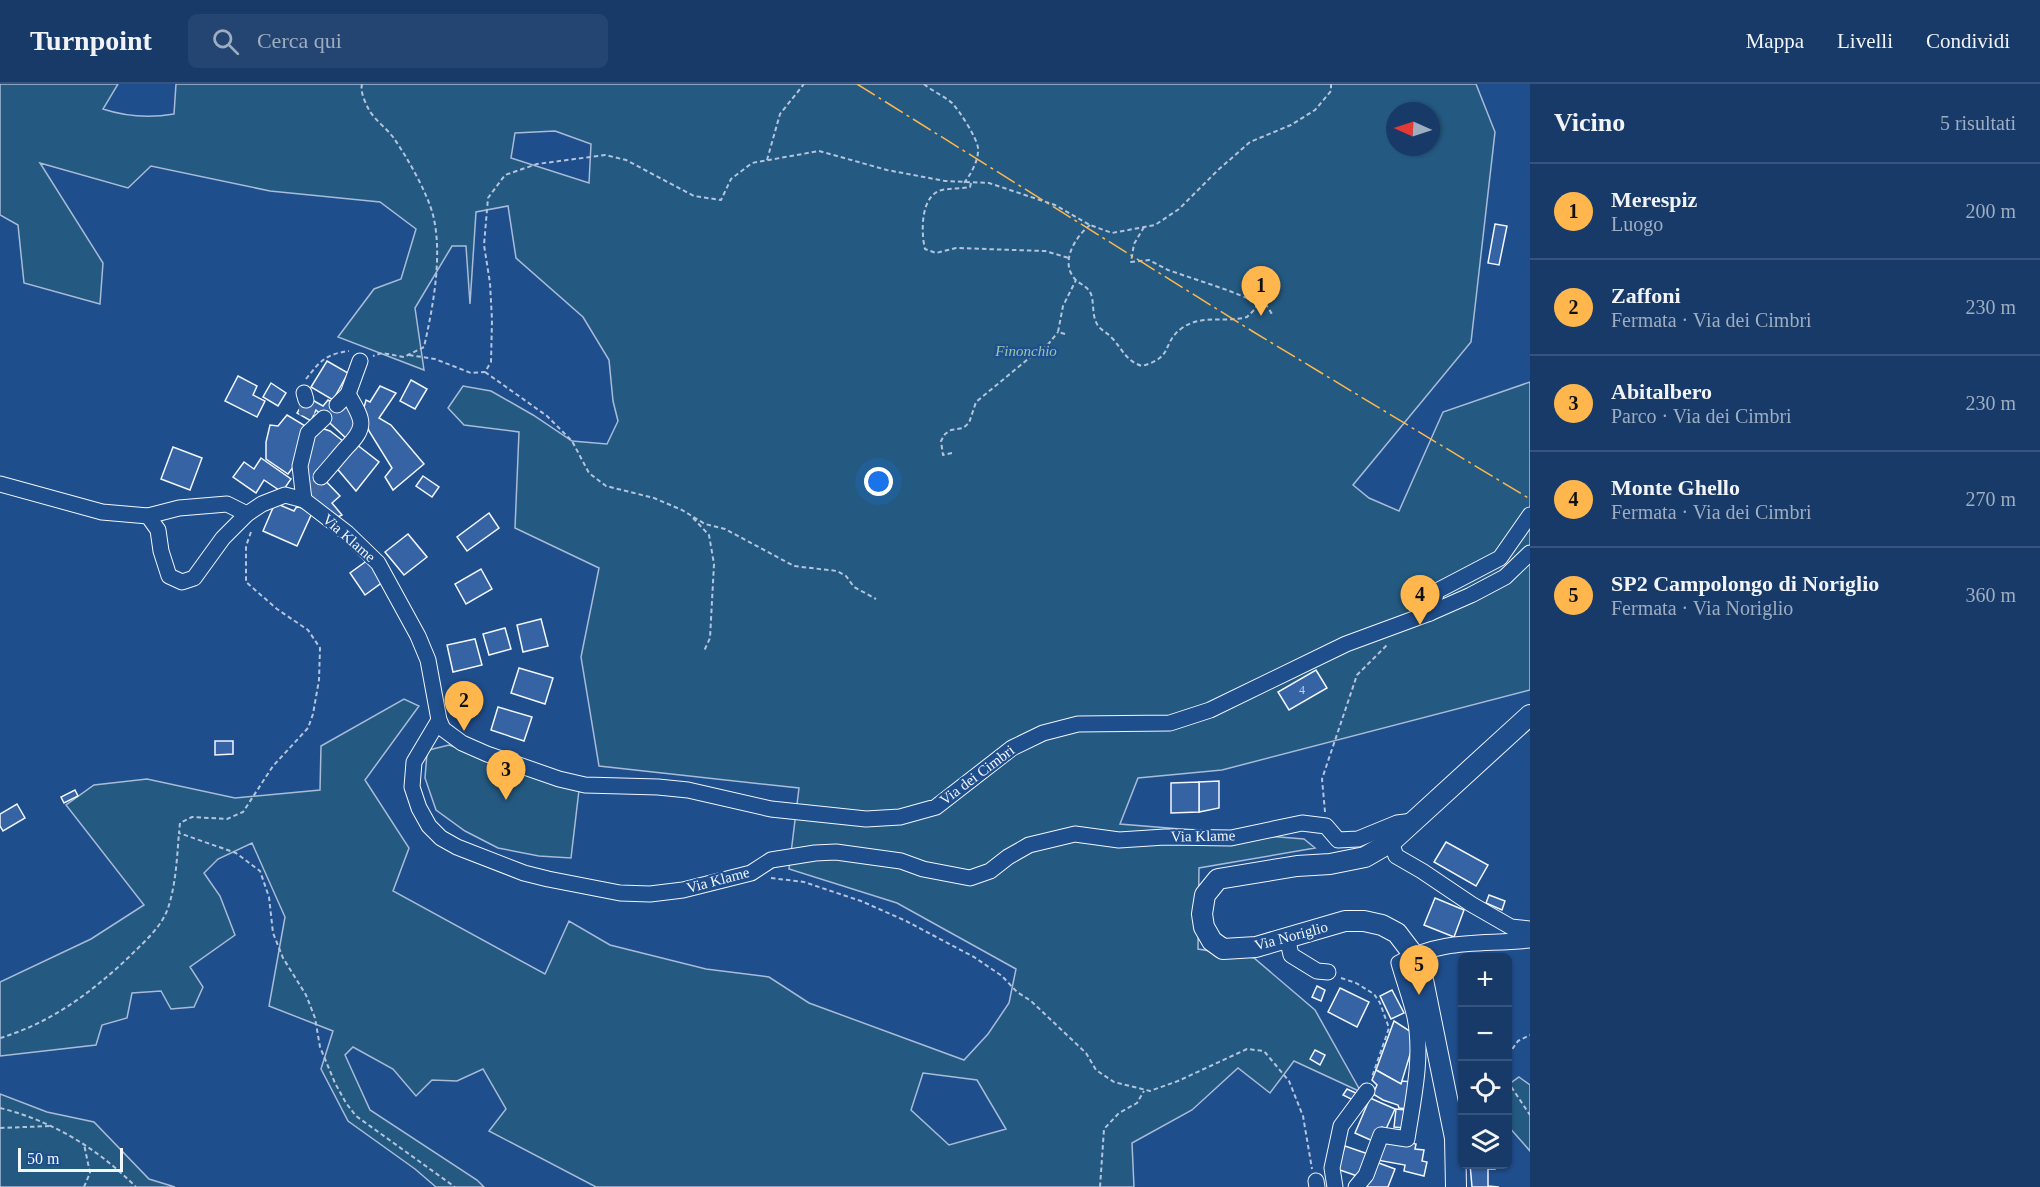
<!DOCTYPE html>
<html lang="it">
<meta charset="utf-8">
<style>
:root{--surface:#173a69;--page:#244571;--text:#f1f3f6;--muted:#9eadc0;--line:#36547d;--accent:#ffb74d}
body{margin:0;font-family:"Times New Roman",serif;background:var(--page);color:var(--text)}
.controls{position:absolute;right:18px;bottom:18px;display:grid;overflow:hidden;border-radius:9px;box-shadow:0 2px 4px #0004}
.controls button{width:54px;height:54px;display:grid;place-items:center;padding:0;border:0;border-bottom:2px solid var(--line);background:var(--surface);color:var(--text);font:30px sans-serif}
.compass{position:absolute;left:1386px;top:18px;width:54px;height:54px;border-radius:50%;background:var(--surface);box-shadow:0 2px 4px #0004;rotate:273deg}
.scale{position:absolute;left:18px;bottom:15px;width:105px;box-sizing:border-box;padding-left:6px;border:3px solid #f2f6ff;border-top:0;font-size:16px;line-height:21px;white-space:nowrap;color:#f2f6ff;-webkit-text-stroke:4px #1f4e8c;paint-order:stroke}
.you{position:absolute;left:879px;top:398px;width:21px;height:21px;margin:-15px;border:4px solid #fff;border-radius:50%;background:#1a73e8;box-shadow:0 0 0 9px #1a73e833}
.badge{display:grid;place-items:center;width:39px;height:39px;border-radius:50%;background:var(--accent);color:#111;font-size:20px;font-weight:700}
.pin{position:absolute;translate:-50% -50px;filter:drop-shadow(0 2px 3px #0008)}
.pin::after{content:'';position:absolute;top:32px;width:21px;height:18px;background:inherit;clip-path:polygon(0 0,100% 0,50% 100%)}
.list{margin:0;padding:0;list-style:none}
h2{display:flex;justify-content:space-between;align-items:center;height:78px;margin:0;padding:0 24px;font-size:26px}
h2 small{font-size:20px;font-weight:400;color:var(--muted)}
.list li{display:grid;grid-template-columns:39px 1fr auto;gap:18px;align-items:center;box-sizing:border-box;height:96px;padding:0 24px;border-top:2px solid var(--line)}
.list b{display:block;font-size:22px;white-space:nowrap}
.list p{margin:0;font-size:20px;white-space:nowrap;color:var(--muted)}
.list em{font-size:20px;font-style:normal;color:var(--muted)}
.icon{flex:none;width:33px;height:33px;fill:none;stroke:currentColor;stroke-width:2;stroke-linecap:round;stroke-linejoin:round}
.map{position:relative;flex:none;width:1530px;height:1103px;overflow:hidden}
header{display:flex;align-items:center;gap:36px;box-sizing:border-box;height:84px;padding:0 30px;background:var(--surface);border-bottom:2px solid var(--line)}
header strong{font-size:28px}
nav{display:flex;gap:33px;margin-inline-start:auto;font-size:21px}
.search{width:420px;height:54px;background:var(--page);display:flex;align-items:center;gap:15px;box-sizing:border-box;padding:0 21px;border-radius:9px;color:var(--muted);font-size:22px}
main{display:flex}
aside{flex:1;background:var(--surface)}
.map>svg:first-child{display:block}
.green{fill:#245a82;stroke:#a8bbd7;stroke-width:1.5;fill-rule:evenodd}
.building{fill:#3563a3;stroke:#f2f6ff;stroke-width:1.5}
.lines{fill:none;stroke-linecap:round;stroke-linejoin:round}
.minor-tunnel{stroke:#3f679d;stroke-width:15;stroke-dasharray:15 8;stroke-linecap:butt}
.minor-casing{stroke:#f2f6ff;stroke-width:17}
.major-casing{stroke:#f2f6ff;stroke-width:22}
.path{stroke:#b3c4dc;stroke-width:2;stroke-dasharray:4.5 3;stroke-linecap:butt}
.minor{stroke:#1f4e8c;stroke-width:15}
.major{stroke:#1f4e8c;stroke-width:20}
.power{stroke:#ffb74d;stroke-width:1.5;stroke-dasharray:21 4.5 3 4.5;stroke-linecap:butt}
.labels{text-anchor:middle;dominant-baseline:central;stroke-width:4.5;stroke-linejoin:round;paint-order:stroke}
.number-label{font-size:12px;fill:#c3d1e8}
.park-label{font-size:15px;font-style:italic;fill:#97c8a6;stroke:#1f4e8c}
.street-label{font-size:15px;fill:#f2f6ff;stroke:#1f4e8c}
</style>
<header>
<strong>Turnpoint</strong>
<div class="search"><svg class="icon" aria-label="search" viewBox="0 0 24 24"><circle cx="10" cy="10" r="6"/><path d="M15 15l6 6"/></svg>Cerca qui</div>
<nav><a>Mappa</a><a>Livelli</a><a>Condividi</a></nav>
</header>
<main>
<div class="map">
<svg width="1530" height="1103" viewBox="0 0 1530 1103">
<rect width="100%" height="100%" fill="#1f4e8c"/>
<g class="green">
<path d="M0,0h118l-15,25c24,8 47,9 71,5l2,-30h1300l19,48 -24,210 -118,143 16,13 30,13 44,-99 87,-30v308l-308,80 -84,8 -18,46 184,15 11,9 -116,20 -1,81 56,9 61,52 46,82 -67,-31 -24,32 -32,-25 -46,42 -60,33 2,44h-538l-107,-56 17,-22 -23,-40 -26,12 -25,-1 -16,16 -23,-27 -40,-22 -8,8 25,55 107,70 7,7h-48l-21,-18 -67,-48 -27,-52 12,-38 -64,-25 16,-89 -33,-74 -34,16 -14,14 16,23 15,39 -45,32 13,20 -9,20 -23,2 -10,-18 -29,2 -5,25 -25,7 -6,20 -96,11v-74l91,-43 53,-34 -78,-100 28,-20 53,-6 88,19 85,-8 1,-44 83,-47 15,7 -54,74 44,68 -16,43 152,83 24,-53 41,24 96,24 63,8 40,26 155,57 24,-26 21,-31 7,-34 -119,-66 -108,-34 10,-81 -200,-22 -18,-109 18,-89 -84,-40 4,-96 -55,-7 -16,-17 15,-22 28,5 42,24 39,26 35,3 11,-23 -5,-20 -4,-41 -26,-43 -67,-59 -8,-52 -32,6 -6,92 -4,-58h-14l-37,62 9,62 -86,-33 36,-48 27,-10 15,-50 -36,-27 -110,-11 -119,-25 -23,22 -88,-25 63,100 -3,41 -76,-21 -6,-58 -18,-10zM1395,27h36v36h-36zM555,47l36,13 -2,39 -78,-25 4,-25zM923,989l54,7 29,49 -57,16 -38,-35z"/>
<path d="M449,661l130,45 -8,68 -32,-2 -41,-8 -33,-17 -29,-21 -11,-32 2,-25 2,-3z"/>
<path d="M1519,993l11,8v66l-22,-25v-41z"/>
<path d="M0,1010l47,18 47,10 55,57 26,8h-175z"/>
</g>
<g class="building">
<path d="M1495,140l12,2 -8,39 -11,-2z"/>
<path d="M327,277l21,12 -15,27 -22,-13z"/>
<path d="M238,292l19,10 -4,9 12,6 -8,16 -32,-16z"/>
<path d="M411,296l16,9 -12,20 -15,-8z"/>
<path d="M271,299l15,10 -8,13 -15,-9z"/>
<path d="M380,302l16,7 -17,25 12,7 33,39 -31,26 -8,-13 7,-9 -23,-37 -6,-20 3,-11 4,2z"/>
<path d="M307,313l16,9 5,-6 13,7 9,-6 9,24 -11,15 -32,-30 -5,11 -14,-8z"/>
<path d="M287,331l20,12 -13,39 -6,8 -22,-15v-17l4,-17 8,1z"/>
<path d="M318,343l12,4 13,10 -26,31 23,24 -8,7 10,12 -8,4 -24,-19 -7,-34z"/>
<path d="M356,360l23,18 -23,29 -22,-26z"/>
<path d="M173,363l29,11 -12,32 -29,-11z"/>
<path d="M261,374l30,21 -9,13 -18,-12 -8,13 -23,-16 11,-15 10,7z"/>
<path d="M423,392l16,11 -7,10 -16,-11z"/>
<path d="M275,419l19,8 3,-5 15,7 -15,33 -34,-15z"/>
<path d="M489,429l10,15 -32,23 -10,-14z"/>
<path d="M408,450l19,23 -23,18 -19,-23z"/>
<path d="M368,476l16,21 -19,14 -15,-22z"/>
<path d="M481,485l11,20 -26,15 -11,-20z"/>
<path d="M541,535l7,27 -25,6 -6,-27z"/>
<path d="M505,544l6,21 -22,6 -6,-21z"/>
<path d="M475,555l7,26 -29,7 -6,-27z"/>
<path d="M519,584l34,10 -8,26 -34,-11z"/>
<path d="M1316,586l11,18 -38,22 -11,-18z"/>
<path d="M498,623l34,10 -8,24 -33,-11z"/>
<path d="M215,657h18v13l-18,1z"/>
<path d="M1219,697v27l-20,4v-30z"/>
<path d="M1199,698v30l-28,1v-30z"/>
<path d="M75,706l3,6 -14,7 -3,-6z"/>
<path d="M17,720l8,14 -22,13 -3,-5v-12z"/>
<path d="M1446,758l42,23 -12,21 -42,-24z"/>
<path d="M1489,811l16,6 -3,9 -16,-7z"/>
<path d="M1435,814l29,12 -10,27 -30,-12z"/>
<path d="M1317,902l8,4 -4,11 -9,-4z"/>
<path d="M1340,904l29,14 -12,25 -29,-15z"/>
<path d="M1392,906l12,23 -13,6 -11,-23z"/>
<path d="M1394,937l22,14 -15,49 -25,-14z"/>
<path d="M1315,966l10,5 -5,10 -10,-6z"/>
<path d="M1376,986l25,14 1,-3 10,1 -4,27 -9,-1 -1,-3 -15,-5 -10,-6 4,-9 -5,-5z"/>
<path d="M1347,1005l11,5 -3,7 -12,-6z"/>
<path d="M1370,1014l25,11 -9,20 -4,-2 -7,15 -20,-9z"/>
<path d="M1396,1025l10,1 -1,18 -11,-1z"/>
<path d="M1381,1053l35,7 -1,5 9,1 -2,11 5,1 -3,14 -20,-5 1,-6 -28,-5z"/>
<path d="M1345,1062l26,9 -8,23 -26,-9z"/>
<path d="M1376,1078l19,7 -7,18h-26z"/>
<path d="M1470,1080h25v5h-7v17l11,1h-27z"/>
</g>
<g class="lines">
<g class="minor-tunnel">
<path d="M306,316l1,18"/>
<path d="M309,411l12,-18"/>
</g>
<defs>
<g id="minor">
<path d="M304,309l2,7"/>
<path d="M337,321l11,-11 12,-33"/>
<path d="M321,393c9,-10 17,-20 25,-29 22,-22 17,-28 2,-54"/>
<path d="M0,400l102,28 46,4 10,14 3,21 8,25 13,6 12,-4 29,-40 24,-24 15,-10 23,-9 19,5 43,33 31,30 40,73 10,24 11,60 4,9 19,14 25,11 72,25 26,6 73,2 30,3 83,19 95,10 34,-2 36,-10 76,-59 31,-15 35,-9 92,-1 40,-13 136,-66 84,-31 41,-18 34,-18 25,-24"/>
<path d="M304,416l-4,-34 8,-33 16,-15"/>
<path d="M148,432l31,-8 48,-4 20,10"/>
<path d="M1430,529l7,-22 63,-33 30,-43"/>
<path d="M439,636l-25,42 -2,25 7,21 10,18 12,12 16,9 67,26 24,6 72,14 30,1 33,-4 68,-17 20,-13 44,-7 21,-1 65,9 22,8 47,9 20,-7 18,-14 21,-12 46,-11 44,6 46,-3 66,1 71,-15 24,3 12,14 20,-1 39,-16 16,-2"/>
<path d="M1391,758l5,14 26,15 49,33 40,23 19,2"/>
<path d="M1287,853l4,18 26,16 11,1"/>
<path d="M1316,1097l1,6"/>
<path d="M1335,1103l-3,-19 9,-42 26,-35"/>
<path d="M1356,1103l10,-12 15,-40 26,4c6,-39 16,-82 8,-122 -4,-18 -11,-36 -16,-54 42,-25 85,-18 131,-23"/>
</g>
<path id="major" d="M1456,1103l-1,-49 -32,-158 -10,-26 -16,-21 -15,-8 -18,-4h-19l-89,26 -33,2 -11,-8 -8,-14 -2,-13 3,-19 13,-16 79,-13 33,-2 35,-7 26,-15 139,-127"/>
</defs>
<use href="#minor" class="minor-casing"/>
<use href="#major" class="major-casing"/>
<g class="path">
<path d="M362,0c-2,8 3,18 7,26 6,10 17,18 24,27 14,20 34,55 40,78 10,40 0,92 -9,132l-20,10 -22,-4 -9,3"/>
<path d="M924,0c8,7 20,12 28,19 7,7 25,35 26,45 1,12 -7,26 -14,35"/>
<path d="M767,76l13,-46 24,-30"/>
<path d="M971,99l-1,4c-9,2 -19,1 -28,3 -22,5 -21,43 -17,59l11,4 20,-5 89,3 24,7"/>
<path d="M1090,141c-15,12 -32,39 -13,56 5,4 11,6 14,13 3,8 1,19 5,28 3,8 11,10 16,16 11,12 14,23 30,28 33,-9 19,-23 40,-38 20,-14 44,-5 65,-11l9,-9 1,-6"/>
<path d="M1144,143l-10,17 -3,18 18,-2 19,10 59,20 40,16 5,8"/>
<path d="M1065,250l-7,-2 5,-26 13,-26"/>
<path d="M409,271l26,4 36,14 14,-1 6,-10 1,-42 -2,-37 -6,-38 4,-47 17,-23 32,-11 68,-9 21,5 68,36 27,4 10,-21 21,-16 67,-12 68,19 58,11 44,2 66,22 35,20 22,8 43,-8 24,-16 39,-39 32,-28 41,-17 24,-15 16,-19v-7"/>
<path d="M485,288l62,44 25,25 17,32 17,13 48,12 28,12 23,14 20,5 69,37 43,5 9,5 8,11 22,12"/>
<path d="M306,295c14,-18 20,-25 43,-28"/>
<path d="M952,369l-9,2 -2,-14 4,-7 6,-4 12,-2 6,-5 7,-21 52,-43 18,-12 12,-15"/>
<path d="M693,434l16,17 5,29 -4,74 -6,13"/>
<path d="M251,448l-5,14v36l31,27 31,21 12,18 -1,32 -6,34 -5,14 -35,38 -30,46 -16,7 -35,-2 -12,6 -1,10 57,20 24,18 9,26 4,36 10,25 23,37 9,23 5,29 15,36 11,20 10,13 99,71"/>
<path d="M1325,728l-3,-33 35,-104 31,-31"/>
<path d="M771,794l33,4 57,19 45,20 68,36 28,19 15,16 14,9 55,52 10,17 18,12 36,9 28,-10 69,-32 17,2 25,30 14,35 9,53"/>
<path d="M1341,894l15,5 18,11 6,9 9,25 -17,49"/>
<path d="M0,954c51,-15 92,-46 130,-82 15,-15 33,-30 39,-51 7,-23 8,-48 10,-72"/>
<path d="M1508,971l10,-14 12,-6"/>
<path d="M1508,989v9l22,33"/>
<path d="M0,1024c53,13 98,41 136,79"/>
<path d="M0,1044l51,-2"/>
<path d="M84,1103l6,-14 -6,-29"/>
<path d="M1100,1103l4,-58 15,-16 18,-10 7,-12"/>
</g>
<use href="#minor" class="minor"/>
<use href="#major" class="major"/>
<path class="power" d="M857,0l395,247 278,168"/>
</g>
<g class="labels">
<g class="number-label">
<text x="1302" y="606">4</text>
</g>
<g class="park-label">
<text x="1026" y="267">Finonchio</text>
</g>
<g class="street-label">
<text transform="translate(349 454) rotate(41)">Via Klame</text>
<text transform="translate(977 691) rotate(-37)">Via dei Cimbri</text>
<text transform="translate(1203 752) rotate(-1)">Via Klame</text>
<text transform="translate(718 796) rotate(-15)">Via Klame</text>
<text transform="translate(1291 852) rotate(-15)">Via Noriglio</text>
</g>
</g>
</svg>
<div class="controls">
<button>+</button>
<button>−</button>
<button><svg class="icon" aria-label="locate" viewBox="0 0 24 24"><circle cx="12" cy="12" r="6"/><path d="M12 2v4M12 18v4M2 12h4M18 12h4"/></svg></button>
<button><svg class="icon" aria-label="layers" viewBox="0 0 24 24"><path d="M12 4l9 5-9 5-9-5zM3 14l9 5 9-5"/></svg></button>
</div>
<svg class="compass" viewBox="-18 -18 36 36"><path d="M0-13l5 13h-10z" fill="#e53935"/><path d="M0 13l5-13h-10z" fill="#9eadc0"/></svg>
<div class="scale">50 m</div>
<div class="you"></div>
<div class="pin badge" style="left:1261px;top:232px">1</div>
<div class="pin badge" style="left:464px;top:647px">2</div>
<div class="pin badge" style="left:506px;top:716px">3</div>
<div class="pin badge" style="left:1420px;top:541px">4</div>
<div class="pin badge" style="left:1419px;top:911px">5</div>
</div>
<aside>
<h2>Vicino<small>5 risultati</small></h2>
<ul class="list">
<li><span class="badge">1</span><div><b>Merespiz</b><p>Luogo</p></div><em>200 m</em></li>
<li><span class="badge">2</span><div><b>Zaffoni</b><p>Fermata · Via dei Cimbri</p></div><em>230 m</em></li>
<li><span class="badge">3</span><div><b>Abitalbero</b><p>Parco · Via dei Cimbri</p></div><em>230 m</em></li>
<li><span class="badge">4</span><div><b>Monte Ghello</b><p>Fermata · Via dei Cimbri</p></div><em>270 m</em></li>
<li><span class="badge">5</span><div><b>SP2 Campolongo di Noriglio</b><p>Fermata · Via Noriglio</p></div><em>360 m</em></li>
</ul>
</aside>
</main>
